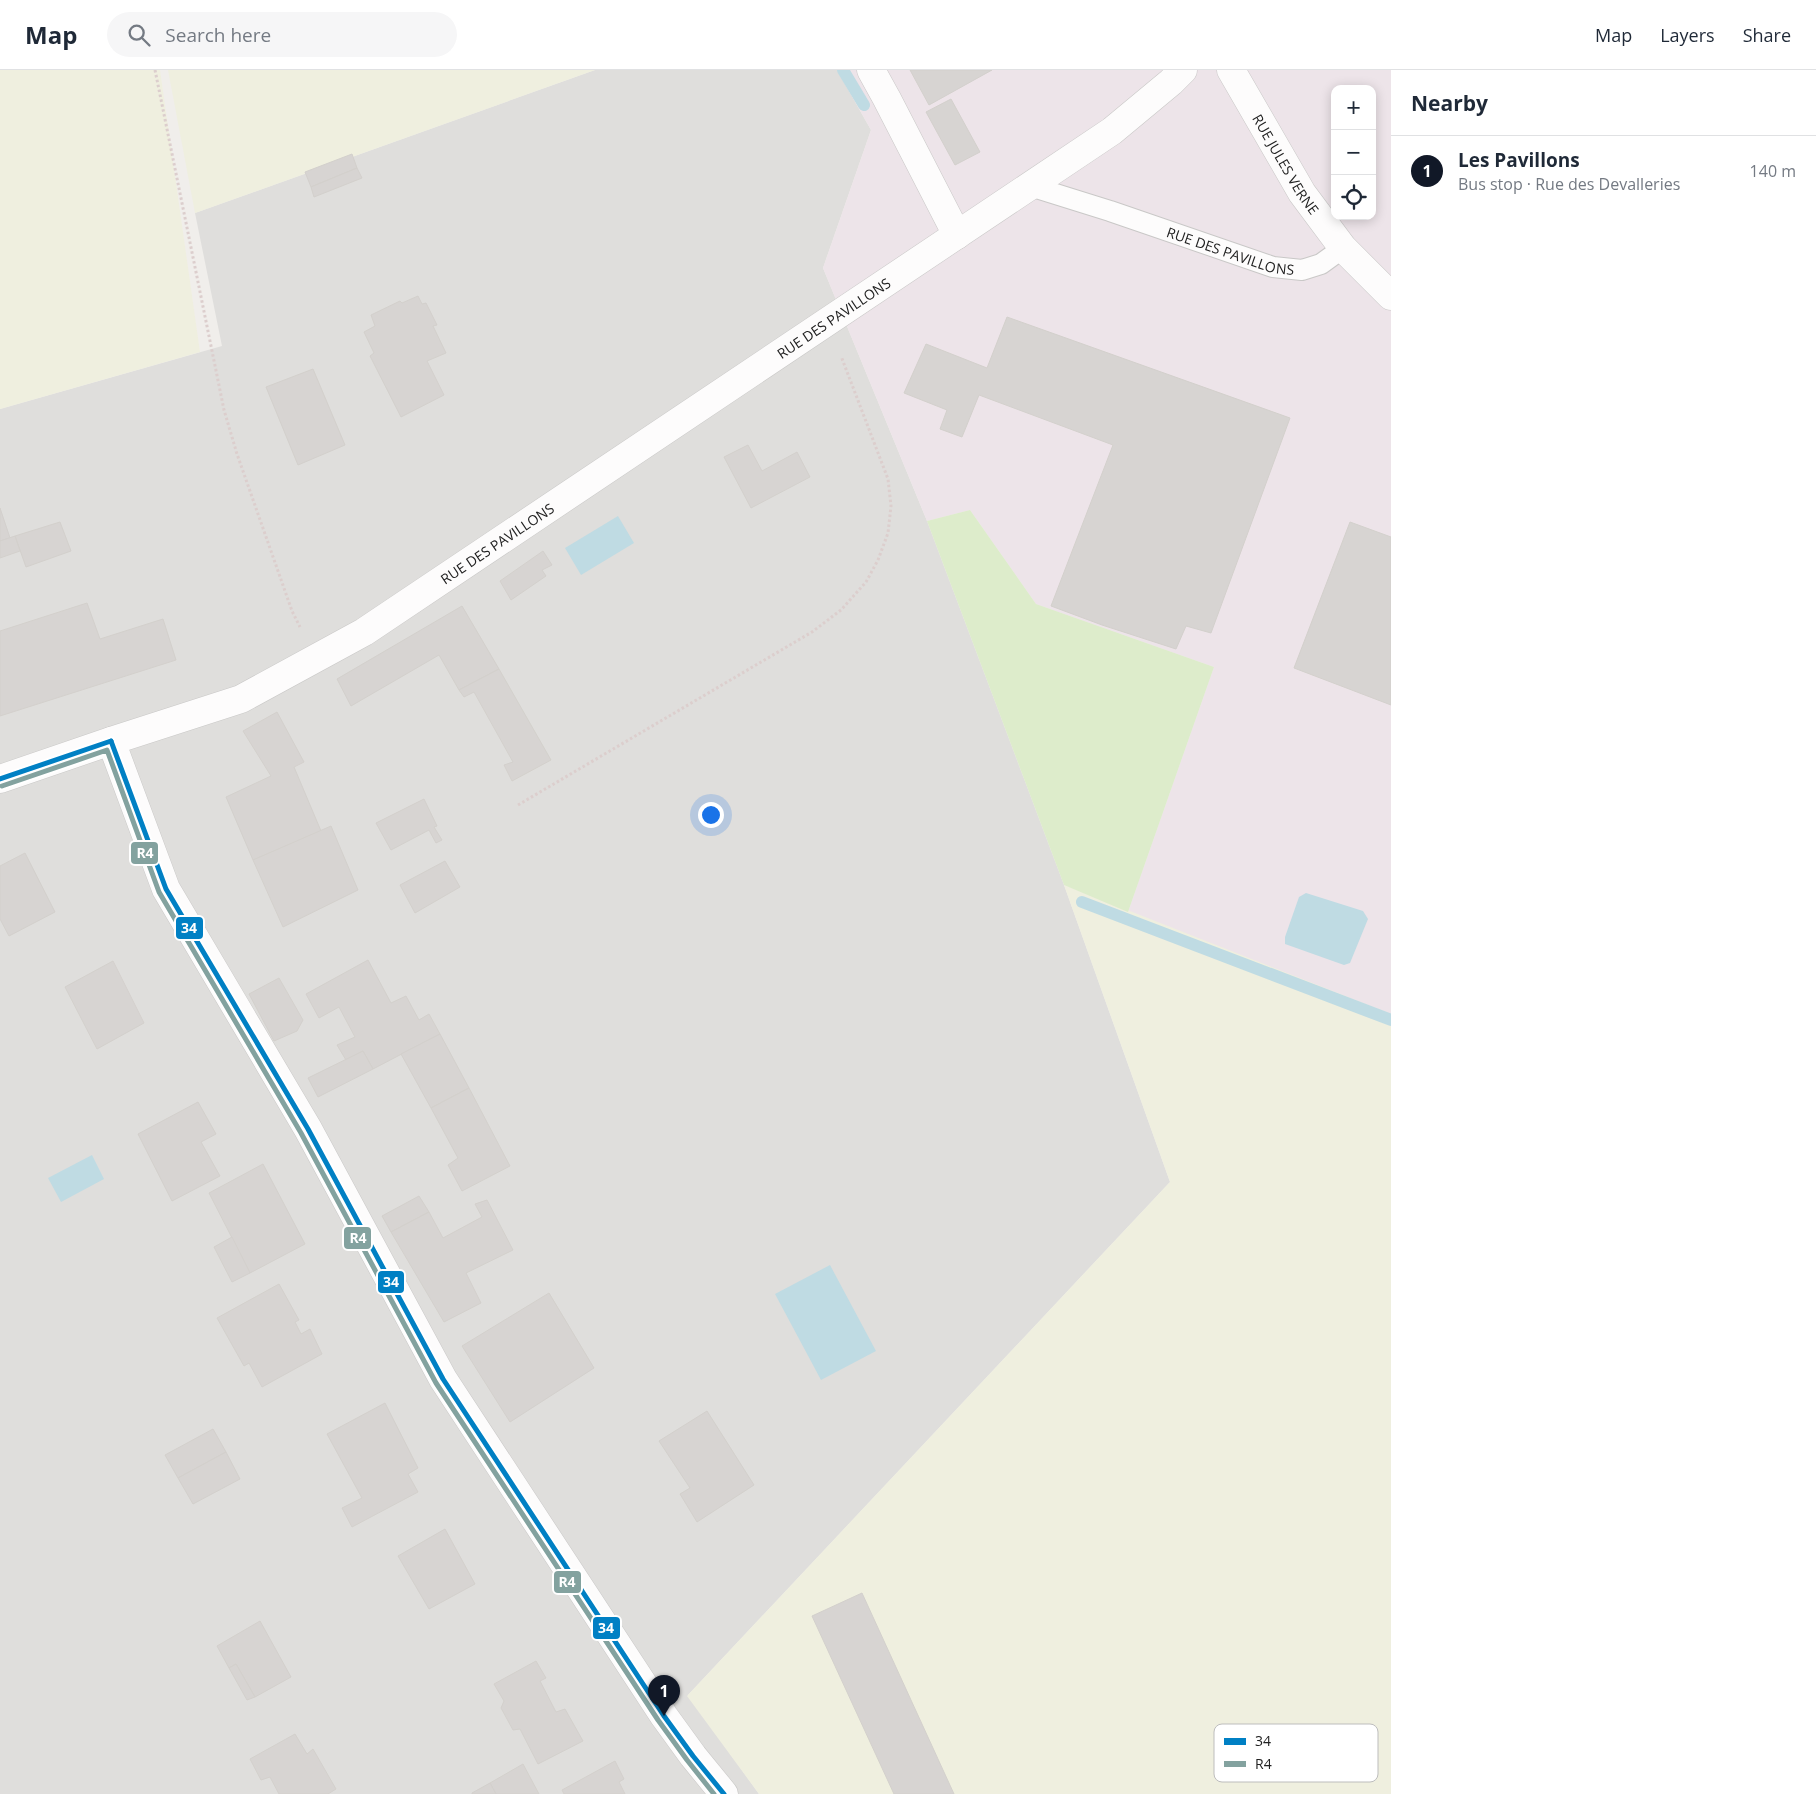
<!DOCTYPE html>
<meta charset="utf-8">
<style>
:root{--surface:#fff;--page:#f6f6f7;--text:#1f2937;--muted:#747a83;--line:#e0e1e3;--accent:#111827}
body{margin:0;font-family:"Open Sans",sans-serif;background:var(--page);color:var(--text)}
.controls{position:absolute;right:15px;top:15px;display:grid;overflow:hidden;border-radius:10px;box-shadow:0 2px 12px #0003}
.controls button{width:45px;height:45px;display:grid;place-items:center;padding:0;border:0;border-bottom:1px solid var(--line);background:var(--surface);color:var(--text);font:25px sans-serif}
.you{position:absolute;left:710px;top:744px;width:18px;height:18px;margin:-12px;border:4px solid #fff;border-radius:50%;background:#1a73e8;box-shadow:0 0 0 8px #1a73e833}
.badge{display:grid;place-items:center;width:32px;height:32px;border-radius:50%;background:var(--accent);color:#fff;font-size:16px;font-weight:700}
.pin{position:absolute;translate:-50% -41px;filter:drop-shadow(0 1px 2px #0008)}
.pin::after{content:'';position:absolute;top:26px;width:18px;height:15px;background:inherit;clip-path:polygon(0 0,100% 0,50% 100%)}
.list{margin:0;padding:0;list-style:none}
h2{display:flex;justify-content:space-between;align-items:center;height:65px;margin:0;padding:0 20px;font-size:21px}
h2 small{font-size:16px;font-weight:400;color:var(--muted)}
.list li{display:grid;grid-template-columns:32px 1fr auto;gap:15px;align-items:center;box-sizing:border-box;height:70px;padding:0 20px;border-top:1px solid var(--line)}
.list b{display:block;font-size:19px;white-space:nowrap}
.list p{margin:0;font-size:16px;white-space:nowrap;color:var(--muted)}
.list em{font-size:16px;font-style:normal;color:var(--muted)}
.icon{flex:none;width:28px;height:28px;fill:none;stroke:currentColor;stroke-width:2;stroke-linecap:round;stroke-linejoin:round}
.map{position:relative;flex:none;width:1391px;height:1724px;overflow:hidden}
header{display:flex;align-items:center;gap:30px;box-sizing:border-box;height:70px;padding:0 25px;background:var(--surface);border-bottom:1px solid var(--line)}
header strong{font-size:24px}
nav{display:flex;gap:28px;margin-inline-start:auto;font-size:18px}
.search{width:350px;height:45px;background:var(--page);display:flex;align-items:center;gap:12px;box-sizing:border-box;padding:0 18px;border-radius:28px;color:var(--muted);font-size:19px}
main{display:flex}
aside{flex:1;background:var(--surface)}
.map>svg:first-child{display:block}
.residential{fill:#dfdedc}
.industrial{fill:#ede4e9;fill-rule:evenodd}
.farmland{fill:#efefdf}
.grass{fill:#ddeccb}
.water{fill:#bfdbe3}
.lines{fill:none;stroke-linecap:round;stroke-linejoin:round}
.stream{stroke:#bfdbe3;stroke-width:12}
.building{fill:#d7d4d2;stroke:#d3d0cc}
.lane-casing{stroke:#c9c8c7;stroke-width:22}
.street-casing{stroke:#c9c8c7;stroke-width:29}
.path{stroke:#dccecd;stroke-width:3;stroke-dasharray:2.5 2.5;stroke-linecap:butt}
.lane{stroke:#fdfcfc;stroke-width:20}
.street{stroke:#fdfcfc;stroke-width:28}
.bus-1-casing{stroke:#fff;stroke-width:9}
.bus-2-casing{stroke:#fff;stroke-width:9}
.bus-1{stroke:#0080c4;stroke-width:5}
.bus-2{stroke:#83a29f;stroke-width:5}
.labels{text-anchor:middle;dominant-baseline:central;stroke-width:4.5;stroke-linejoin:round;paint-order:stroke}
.street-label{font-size:14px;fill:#222;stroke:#fff}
.key{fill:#fff;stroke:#bdbdbd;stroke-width:1}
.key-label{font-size:14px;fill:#222}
.line-badge{stroke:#fff;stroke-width:2}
.badge-label{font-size:14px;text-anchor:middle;font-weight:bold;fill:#fff}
</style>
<header>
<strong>Map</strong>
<div class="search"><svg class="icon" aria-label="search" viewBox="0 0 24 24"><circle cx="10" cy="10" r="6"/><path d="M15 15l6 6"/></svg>Search here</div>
<nav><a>Map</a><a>Layers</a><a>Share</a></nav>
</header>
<main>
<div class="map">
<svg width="1391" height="1724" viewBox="0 0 1391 1724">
<rect width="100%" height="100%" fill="#f0eeeb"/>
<path class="residential" d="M595,0h242l34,60 -48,138 104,253 137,364 106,297 -482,513 71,99h-759v-1385l222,-63 -27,-133z"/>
<path class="industrial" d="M837,0h554v944l-263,-102 86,-245 -178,-63 -66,-94 -43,11 -104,-253 48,-138zM1335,19h37v127h-37z"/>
<g class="farmland">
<path d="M0,0h160l40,282 -200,57z"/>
<path d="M168,0h427l-400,143z"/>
<path d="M1064,815l327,129v780h-632l-72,-98 483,-514z"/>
</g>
<path class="grass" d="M970,440l66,94 178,63 -86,245 -64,-27 -137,-364z"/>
<g class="water">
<path d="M618,446l16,27 -53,32 -16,-27z"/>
<path d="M1306,823l57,18 5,8 -18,44 -6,2 -59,-21v-7l14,-40z"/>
<path d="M92,1085l12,24 -43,23 -13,-24z"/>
<path d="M830,1195l46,86 -55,29 -46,-86z"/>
</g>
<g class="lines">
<g class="stream">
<path d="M843,0l21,35"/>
<path d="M1082,832l309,118"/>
</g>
</g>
<g class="building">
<path d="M910,0h82l-63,35z"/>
<path d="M951,29l29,53 -25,13 -29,-53z"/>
<path d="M352,84l5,14 -46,19 -6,-15z"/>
<path d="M357,98l5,10 -48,19 -3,-10z"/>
<path d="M418,226l4,8 4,-1 11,22 -4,1 13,27 -19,8 17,34 -43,22 -31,-61 4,-3 -10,-21 11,-6 -4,-11 29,-14 2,2z"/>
<path d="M1007,247l283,101 -79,215 -25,-7 -10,23 -74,-24 -51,-19 62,-161 -134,-50 -17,42 -22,-8 7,-19 -43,-17 22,-49 61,24z"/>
<path d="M313,299l32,76 -47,20 -32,-78z"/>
<path d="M748,375l14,26 35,-19 13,25 -59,31 -27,-51z"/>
<path d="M0,438l10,30 -10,3z"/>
<path d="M60,452l11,29 -45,16 -11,-31z"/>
<path d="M1350,452l41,15v168l-97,-37z"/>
<path d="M15,466l5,15 -20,7v-17z"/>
<path d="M543,481l9,14 -10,5 4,6 -35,24 -11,-19z"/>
<path d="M87,533l13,36 63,-20 13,41 -176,56v-85z"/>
<path d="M462,536l37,63 -40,21 -20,-35 -88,51 -14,-27z"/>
<path d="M499,599l52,91 -39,21 -8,-16 9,-3 -39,-70 -10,5 -5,-7z"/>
<path d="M277,642l27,50 -10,5 27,64 -68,29 -27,-63 45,-21 -28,-45z"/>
<path d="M424,729l13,27 -3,1 8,13 -6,3 -7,-13 -38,20 -15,-27z"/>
<path d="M331,756l27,64 -75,37 -30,-67z"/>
<path d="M25,783l30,59 -46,24 -9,-17v-53z"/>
<path d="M445,791l15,26 -45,26 -15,-28z"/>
<path d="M368,890l23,43 15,-7 13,24 10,-6 11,20 -67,35 -10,-18 -17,9 -9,-15 18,-8 -16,-30 -20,11 -13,-24z"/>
<path d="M113,891l31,62 -47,26 -32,-62z"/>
<path d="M279,908l24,42 -6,11 -23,10 -25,-47z"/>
<path d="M440,964l29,54 -38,20 -30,-54z"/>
<path d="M363,981l10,18 -55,28 -10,-19z"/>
<path d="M469,1018l41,78 -48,25 -14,-26 10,-7 -27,-50z"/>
<path d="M198,1032l18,32 -15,8 19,34 -48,25 -34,-67z"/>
<path d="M263,1094l42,80 -55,29 -41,-80z"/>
<path d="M419,1126l10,16 -38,20 -9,-16z"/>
<path d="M487,1130l26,50 -47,23 15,30 -37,19 -53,-90 38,-20 14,26 39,-21 -7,-13z"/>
<path d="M232,1167l18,36 -18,9 -18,-35z"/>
<path d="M279,1214l20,36 -4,2 6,12 9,-5 12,25 -60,33 -13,-24 -5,3 -27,-48z"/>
<path d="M549,1223l45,75 -84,54 -48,-76z"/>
<path d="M385,1333l33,65 -10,6 10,18 -66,35 -10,-19 20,-10 -35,-64z"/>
<path d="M707,1341l47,74 -57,37 -17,-28 10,-6 -31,-47z"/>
<path d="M213,1359l13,23 -48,26 -13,-23z"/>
<path d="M226,1382l14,27 -47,25 -15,-26z"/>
<path d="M445,1459l30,55 -46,25 -31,-53z"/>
<path d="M862,1523l92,201h-60l-82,-178z"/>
<path d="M260,1551l31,56 -36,20 -19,-33 -7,4 -12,-22z"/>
<path d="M536,1591l10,17 -6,3 16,31 9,-3 18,32 -45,23 -18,-35 -7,1 -12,-22 3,-7 -10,-17z"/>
<path d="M236,1594l19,33 -8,3 -18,-32z"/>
<path d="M295,1664l12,20 6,-5 23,40 -8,5h-49l-9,-17 -9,3 -11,-21z"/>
<path d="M615,1691l9,18 -5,3 6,12h-61l-2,-4z"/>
<path d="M523,1694l16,30h-43l-6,-11z"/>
<path d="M490,1713l6,11h-24v-1z"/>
</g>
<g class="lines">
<defs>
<g id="lane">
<path id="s1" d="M1030,116l80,25 163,56 29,3 19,-6 22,-16"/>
</g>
<g id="street">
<path d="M871,0l16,29 70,136"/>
<path id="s2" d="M1231,0l71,123 41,55 48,48"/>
<path d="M111,671l55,148 142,240 135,250 221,337 29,40 31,38"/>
<path id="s3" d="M0,709l111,-38 130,-42 123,-67 748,-501 59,-49 12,-12"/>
</g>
</defs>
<use href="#lane" class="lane-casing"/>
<use href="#street" class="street-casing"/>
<g class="path">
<path d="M155,0l69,340 13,44 55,157 8,16"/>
<path d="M518,735l294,-173 29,-22 25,-28 12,-22 10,-27 3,-27 -3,-27 -47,-123"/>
</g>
<use href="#lane" class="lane"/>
<use href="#street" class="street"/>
<defs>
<g id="bus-1">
<path d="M111,671l55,148 142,240 135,250 221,337 29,40 31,38"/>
<path d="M0,709l111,-38"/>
</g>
<path id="bus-2" d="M2,716l105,-36 52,142 142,241 135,250 222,337 29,40 27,34"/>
</defs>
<use href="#bus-1" class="bus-1-casing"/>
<use href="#bus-2" class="bus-2-casing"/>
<use href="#bus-1" class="bus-1"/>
<use href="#bus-2" class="bus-2"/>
</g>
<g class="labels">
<g class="street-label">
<text stroke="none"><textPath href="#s2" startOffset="109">RUE JULES VERNE</textPath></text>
<text stroke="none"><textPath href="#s1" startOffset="211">RUE DES PAVILLONS</textPath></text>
<text stroke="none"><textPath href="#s3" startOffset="959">RUE DES PAVILLONS</textPath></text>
<text stroke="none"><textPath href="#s3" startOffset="554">RUE DES PAVILLONS</textPath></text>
</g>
</g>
<rect x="1214" y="1654" width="164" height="58" rx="8" class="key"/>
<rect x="1224" y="1668" width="22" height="7" fill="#0080c4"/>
<rect x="1224" y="1691" width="22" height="6" fill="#83a29f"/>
<g class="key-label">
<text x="1255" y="1676">34</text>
<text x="1255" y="1699">R4</text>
</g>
<g class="line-badge">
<rect x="130" y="771" width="29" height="24" rx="5" fill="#83a29f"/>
<rect x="175" y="846" width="29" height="24" rx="5" fill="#0080c4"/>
<rect x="343" y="1156" width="29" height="24" rx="5" fill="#83a29f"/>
<rect x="377" y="1200" width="28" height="24" rx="5" fill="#0080c4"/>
<rect x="553" y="1500" width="29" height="24" rx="5" fill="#83a29f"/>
<rect x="592" y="1546" width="29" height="24" rx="5" fill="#0080c4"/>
</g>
<g class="badge-label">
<text x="145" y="788">R4</text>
<text x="189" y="863">34</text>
<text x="358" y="1173">R4</text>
<text x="391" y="1217">34</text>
<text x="567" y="1517">R4</text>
<text x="606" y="1563">34</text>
</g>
</svg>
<div class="controls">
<button>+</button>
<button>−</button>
<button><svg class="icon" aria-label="locate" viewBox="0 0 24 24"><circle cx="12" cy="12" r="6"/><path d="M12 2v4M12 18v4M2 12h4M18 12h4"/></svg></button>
</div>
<div class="you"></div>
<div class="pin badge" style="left:664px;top:1646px">1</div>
</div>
<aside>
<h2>Nearby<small></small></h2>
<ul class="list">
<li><span class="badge">1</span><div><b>Les Pavillons</b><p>Bus stop · Rue des Devalleries</p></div><em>140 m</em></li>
</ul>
</aside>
</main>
